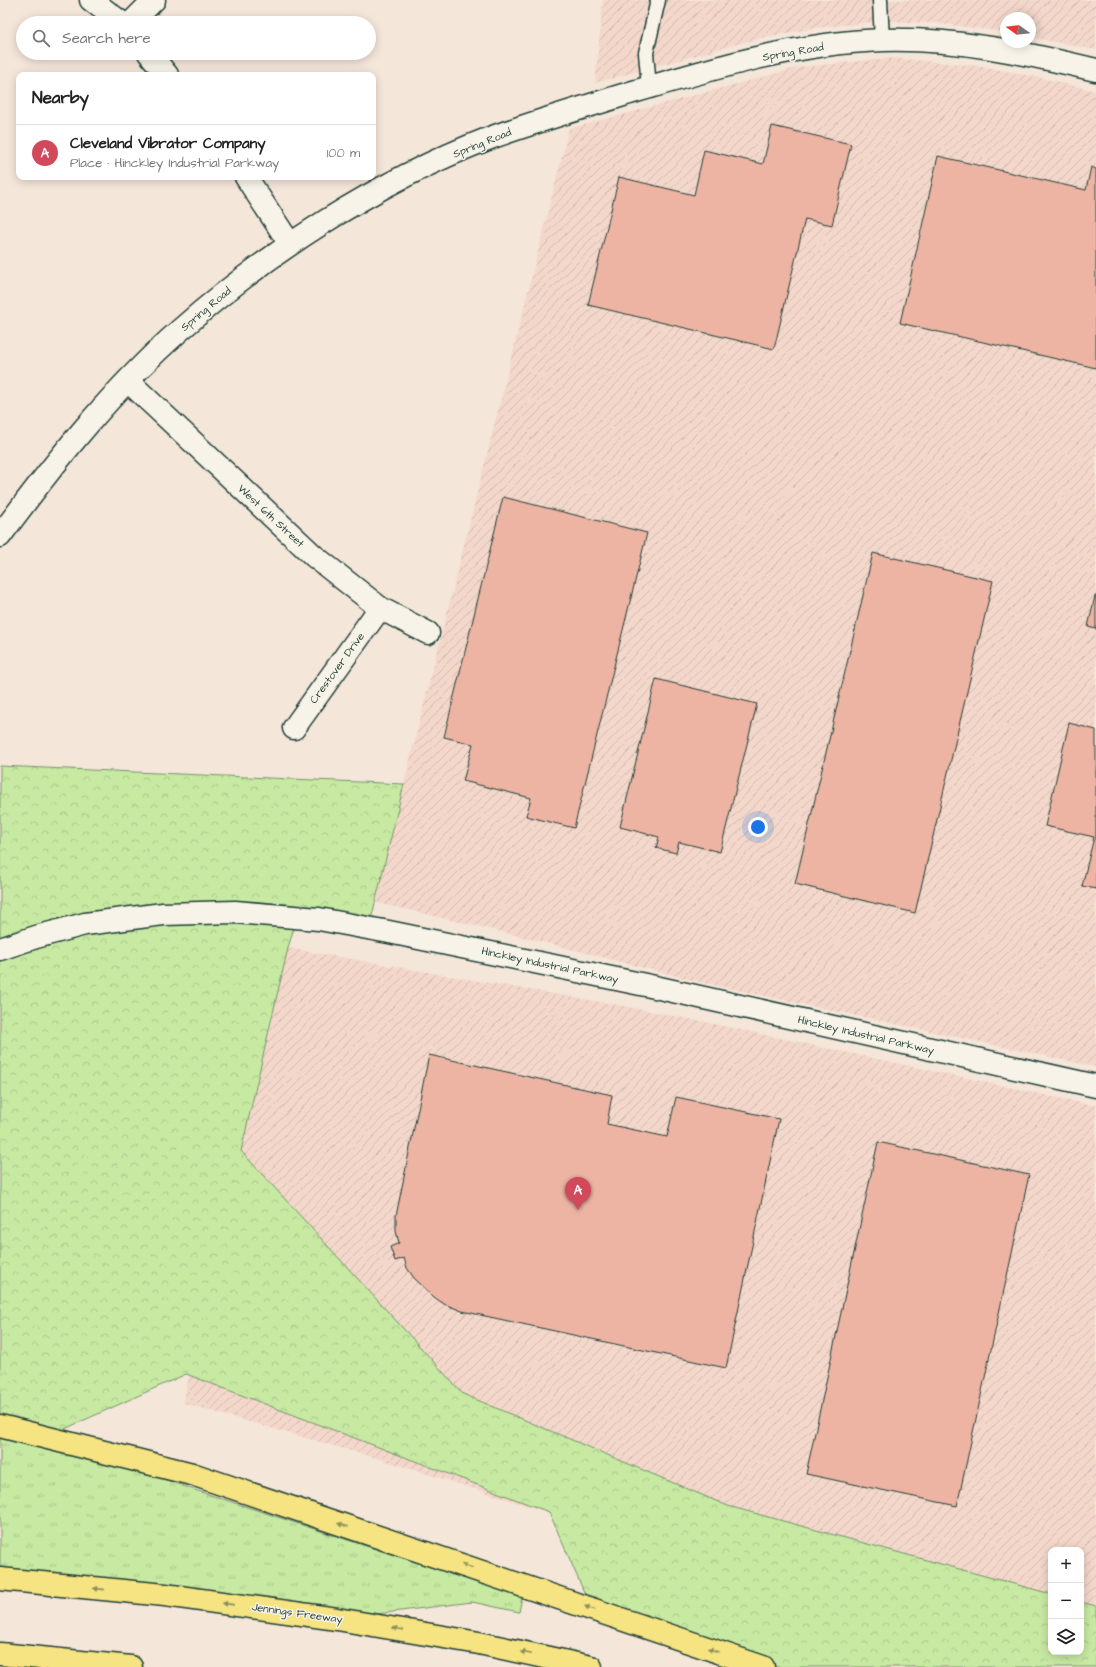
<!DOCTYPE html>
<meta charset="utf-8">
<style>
:root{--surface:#fff;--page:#f2f2f2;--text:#222;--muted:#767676;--line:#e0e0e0;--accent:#d1495b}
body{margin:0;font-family:"Architects Daughter",sans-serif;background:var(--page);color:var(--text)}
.controls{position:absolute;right:12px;bottom:12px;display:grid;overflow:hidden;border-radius:8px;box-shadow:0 2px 10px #0003}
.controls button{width:36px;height:36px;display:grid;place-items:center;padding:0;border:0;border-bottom:1px solid var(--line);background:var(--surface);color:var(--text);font:20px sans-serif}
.compass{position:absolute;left:1000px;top:12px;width:36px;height:36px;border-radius:50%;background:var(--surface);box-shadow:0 2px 10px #0003;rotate:285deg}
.you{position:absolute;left:758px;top:827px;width:14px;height:14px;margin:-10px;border:3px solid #fff;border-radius:50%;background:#1a73e8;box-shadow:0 0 0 6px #1a73e833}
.badge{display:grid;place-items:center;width:26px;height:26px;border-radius:50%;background:var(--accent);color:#fff;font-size:13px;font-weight:700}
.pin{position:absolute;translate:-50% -33px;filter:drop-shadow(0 1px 2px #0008)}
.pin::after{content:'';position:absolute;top:21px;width:14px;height:12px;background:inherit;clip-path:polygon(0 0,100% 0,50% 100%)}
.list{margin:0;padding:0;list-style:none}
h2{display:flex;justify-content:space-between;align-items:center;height:52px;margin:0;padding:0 16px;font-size:17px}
h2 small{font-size:13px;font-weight:400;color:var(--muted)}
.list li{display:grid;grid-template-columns:26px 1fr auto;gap:12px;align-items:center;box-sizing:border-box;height:56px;padding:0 16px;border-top:1px solid var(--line)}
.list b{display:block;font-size:15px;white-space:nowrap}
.list p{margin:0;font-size:13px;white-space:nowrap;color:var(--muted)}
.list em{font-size:13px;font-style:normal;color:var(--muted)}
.icon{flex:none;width:22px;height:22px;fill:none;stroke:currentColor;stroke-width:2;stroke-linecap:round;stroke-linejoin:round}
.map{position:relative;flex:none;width:1096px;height:1667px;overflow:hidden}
.search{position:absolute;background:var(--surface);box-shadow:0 2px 10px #0003;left:16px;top:16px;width:360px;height:44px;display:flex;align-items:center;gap:10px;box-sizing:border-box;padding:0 14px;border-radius:22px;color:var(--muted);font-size:15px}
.panel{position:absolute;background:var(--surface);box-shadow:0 2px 10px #0003;left:16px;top:72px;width:360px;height:108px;border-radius:8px}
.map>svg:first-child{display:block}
.industrial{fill:url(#industrial-furrows);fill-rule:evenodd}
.grass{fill:url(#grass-tufts);stroke:#73936b}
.forest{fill:url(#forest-crowns);stroke:#73936b}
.building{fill:#edb4a4;stroke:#1f3d34}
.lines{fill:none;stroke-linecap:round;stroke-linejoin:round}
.lane-casing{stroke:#1f3d34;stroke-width:17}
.street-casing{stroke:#1f3d34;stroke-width:25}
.secondary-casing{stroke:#1f3d34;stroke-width:25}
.highway-casing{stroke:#1f3d34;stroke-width:25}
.lane{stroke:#f7f3e8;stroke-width:14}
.street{stroke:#f7f3e8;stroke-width:22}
.secondary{stroke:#f7f3e8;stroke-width:22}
.highway{stroke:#f6e381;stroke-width:22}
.oneway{fill:#8a905a}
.labels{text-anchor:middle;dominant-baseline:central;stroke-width:3;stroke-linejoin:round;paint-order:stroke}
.street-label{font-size:11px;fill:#1f3d34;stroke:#f7f3e8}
</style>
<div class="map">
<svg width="1096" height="1667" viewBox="0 0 1096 1667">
<defs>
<pattern id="industrial-furrows" width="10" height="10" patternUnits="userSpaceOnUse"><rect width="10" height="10" fill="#f3d7ca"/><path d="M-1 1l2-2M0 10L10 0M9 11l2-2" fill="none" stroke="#d0b9ae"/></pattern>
<pattern id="grass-tufts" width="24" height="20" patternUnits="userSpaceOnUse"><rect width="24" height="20" fill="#c7e9a2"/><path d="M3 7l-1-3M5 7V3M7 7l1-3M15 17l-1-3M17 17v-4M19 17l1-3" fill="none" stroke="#aac98c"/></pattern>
<pattern id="forest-crowns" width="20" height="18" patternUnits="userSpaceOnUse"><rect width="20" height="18" fill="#c7e9a2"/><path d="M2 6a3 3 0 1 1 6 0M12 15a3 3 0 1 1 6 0" fill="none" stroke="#aac98c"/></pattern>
</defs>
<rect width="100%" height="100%" fill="#f5e6da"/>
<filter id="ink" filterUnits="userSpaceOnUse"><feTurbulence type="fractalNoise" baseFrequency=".025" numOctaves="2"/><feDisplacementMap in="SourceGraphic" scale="8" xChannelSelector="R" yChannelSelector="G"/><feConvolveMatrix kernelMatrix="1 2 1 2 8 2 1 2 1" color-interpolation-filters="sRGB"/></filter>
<g filter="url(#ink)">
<g class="industrial">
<path d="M603,0h493v50l-66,-13v-19h-24v14l-72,-9 -50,-2 -70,7 -58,11 -161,44z"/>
<path d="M893,58l86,8 58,11 59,14v976l-396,-85 -185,-47 -141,-33 195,-773 231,-62z"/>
<path d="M288,948l330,57 87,17 391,84v561h-59l-644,-204 -210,-60zM1051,1550h30v102h-30z"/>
</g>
<path class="grass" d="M0,1426l47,11 142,51 333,109 -3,15 -47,-10 -135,17 -337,-40z"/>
<path class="forest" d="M0,766l404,18 -35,144 -72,-11 -9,31 -47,203 222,243 265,112 323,88v58h30v-50l15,4v61h-333l-172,-59 -42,-96 -363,-138 -139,63 -47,-11z"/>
<g class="building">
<path d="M772,126l79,18 -19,81 -27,-6 -31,130 -186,-44 31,-128 75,18 10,-45 59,14z"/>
<path d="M938,156l148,34 5,-23 5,2v199l-196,-45z"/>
<path d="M503,497l144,36 -73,295 -48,-12 5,-18 -68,-17 10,-37 -29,-7z"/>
<path d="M873,553l120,28 -78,332 -120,-29z"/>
<path d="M1095,596h1v33l-8,-2z"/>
<path d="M656,679l101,25 -37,148 -41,-10 -3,11 -20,-5 3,-11 -39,-10z"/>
<path d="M1069,723l27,7v159l-14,-3 12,-49 -49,-11z"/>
<path d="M429,1055l183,40 -5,29 60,13 9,-40 103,22 -53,249 -264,-57 -18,-7 -10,-7 -20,-19 -7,-10 -3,-10 -9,3 -5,-14 9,-4 -3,-12v-15z"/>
<path d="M878,1142l151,33 -72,331 -151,-32z"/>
</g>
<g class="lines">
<defs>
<g id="lane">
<path d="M880,0l2,40"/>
<path d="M649,87l-3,-34 12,-53"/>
</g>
<g id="street">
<path d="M91,0l31,23"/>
<path d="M131,23l23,-23"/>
<path d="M149,53l18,22"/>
<path d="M246,177l44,67"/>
<path d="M128,381l186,175 66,52 48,25"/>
<path d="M0,536c54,-73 111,-145 179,-205 90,-80 199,-150 311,-193 44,-16 89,-29 133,-43 84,-25 171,-52 260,-55 72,-2 143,13 213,30"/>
<path d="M294,728l86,-120"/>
</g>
<path id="secondary" d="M0,949l36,-12 49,-13 78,-10 72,-2 84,7 70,13 266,55 441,99"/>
<g id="highway">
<path d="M0,1426l192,48 571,193"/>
<path d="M0,1579l165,16 172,24 142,24 112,24"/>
<path d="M0,1654l131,13"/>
</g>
</defs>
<use href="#lane" class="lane-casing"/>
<use href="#street" class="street-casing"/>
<use href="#secondary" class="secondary-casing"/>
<use href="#highway" class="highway-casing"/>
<use href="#lane" class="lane"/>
<use href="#street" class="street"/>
<use href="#secondary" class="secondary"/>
<use href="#highway" class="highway"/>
</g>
<defs><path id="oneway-solid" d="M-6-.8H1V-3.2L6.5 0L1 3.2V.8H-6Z"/></defs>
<g class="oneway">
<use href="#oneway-solid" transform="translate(343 1525) rotate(-161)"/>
<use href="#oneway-solid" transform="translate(467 1566) rotate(-161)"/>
<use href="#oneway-solid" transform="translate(99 1589) rotate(-174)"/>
<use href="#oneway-solid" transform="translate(228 1604) rotate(-172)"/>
<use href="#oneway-solid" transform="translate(590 1608) rotate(-161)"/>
<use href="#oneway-solid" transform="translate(398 1629) rotate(-170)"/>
<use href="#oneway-solid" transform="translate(713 1650) rotate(-161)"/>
<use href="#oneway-solid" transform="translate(526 1653) rotate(-168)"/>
</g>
</g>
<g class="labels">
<g class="street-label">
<text transform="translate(793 52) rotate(-10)">Spring Road</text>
<text transform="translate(482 143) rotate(-22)">Spring Road</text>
<text transform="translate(206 309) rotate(-40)">Spring Road</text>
<text transform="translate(271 516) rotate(43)">West 6th Street</text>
<text transform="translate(337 668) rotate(-54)">Crestover Drive</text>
<text transform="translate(550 965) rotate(12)">Hinckley Industrial Parkway</text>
<text transform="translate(866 1035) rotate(13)">Hinckley Industrial Parkway</text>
<text transform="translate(297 1613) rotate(8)">Jennings Freeway</text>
</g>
</g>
</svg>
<div class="controls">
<button>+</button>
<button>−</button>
<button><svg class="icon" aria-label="layers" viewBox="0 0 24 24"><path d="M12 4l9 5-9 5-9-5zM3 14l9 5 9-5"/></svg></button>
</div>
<svg class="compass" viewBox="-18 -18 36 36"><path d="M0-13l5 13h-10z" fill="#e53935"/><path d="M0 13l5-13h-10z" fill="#767676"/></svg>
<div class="you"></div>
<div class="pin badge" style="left:578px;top:1210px">A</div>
<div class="search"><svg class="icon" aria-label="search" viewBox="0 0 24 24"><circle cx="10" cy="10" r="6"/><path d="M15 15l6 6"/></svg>Search here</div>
<section class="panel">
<h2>Nearby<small></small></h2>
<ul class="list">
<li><span class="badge">A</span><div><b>Cleveland Vibrator Company</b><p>Place · Hinckley Industrial Parkway</p></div><em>100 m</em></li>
</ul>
</section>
</div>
